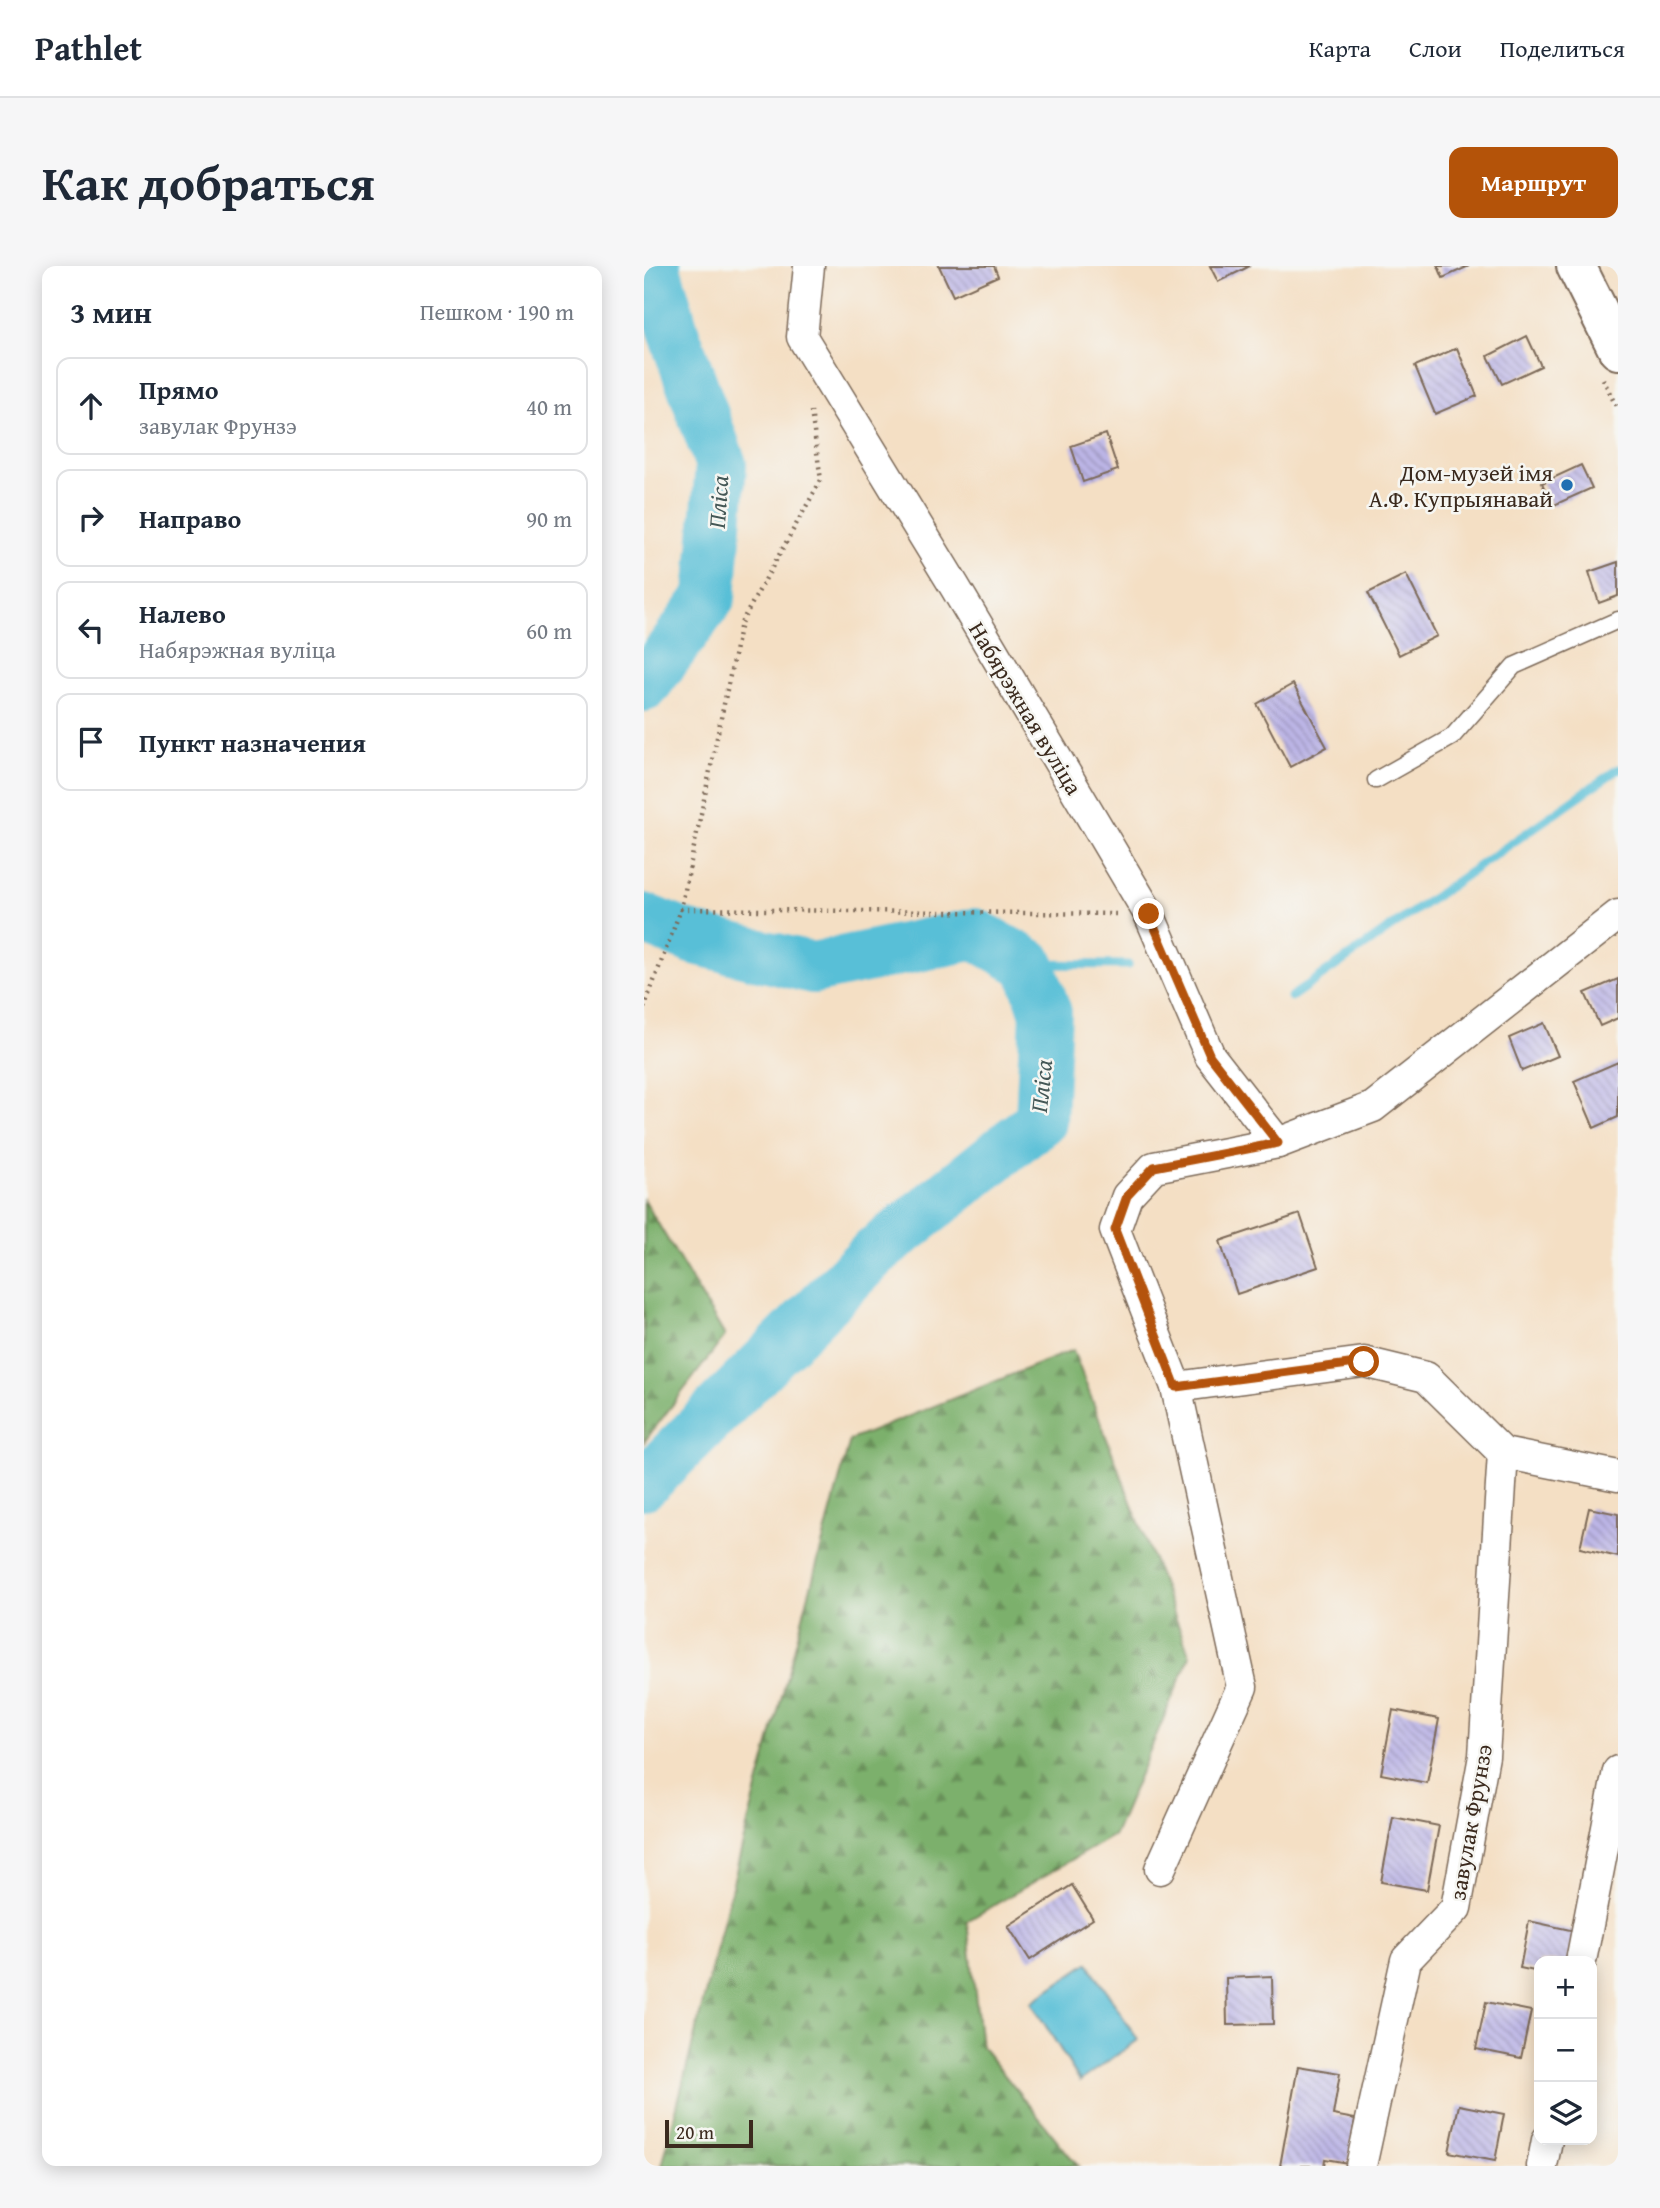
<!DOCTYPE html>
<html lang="ru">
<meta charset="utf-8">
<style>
:root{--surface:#fff;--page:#f6f6f7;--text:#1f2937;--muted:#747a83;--line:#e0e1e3;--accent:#b45309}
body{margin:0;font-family:"Gentium Book Plus",serif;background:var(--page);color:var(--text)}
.controls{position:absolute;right:21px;bottom:21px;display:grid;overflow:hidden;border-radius:14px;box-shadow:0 4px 18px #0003}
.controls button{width:63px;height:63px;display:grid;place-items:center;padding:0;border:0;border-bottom:2px solid var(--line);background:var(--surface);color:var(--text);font:35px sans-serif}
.scale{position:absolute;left:21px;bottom:18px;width:88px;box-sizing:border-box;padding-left:7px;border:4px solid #3b2a1e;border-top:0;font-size:19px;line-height:24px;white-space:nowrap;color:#3b2a1e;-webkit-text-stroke:5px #f6f6f2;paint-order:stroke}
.stop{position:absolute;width:21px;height:21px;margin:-16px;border:5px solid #b45309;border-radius:50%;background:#fff}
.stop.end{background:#b45309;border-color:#fff;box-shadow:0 2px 7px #0008}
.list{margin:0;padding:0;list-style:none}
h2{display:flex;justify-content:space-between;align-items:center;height:91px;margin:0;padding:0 28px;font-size:30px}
h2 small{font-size:23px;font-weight:400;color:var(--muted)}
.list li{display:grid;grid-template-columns:46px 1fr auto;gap:21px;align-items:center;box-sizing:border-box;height:98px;margin:0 14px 14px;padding:0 14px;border:2px solid var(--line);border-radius:14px}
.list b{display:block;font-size:26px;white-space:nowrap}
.list p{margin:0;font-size:23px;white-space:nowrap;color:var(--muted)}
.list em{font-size:23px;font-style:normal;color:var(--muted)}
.icon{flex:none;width:38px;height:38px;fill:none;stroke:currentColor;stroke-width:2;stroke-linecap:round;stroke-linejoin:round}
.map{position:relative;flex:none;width:974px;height:1900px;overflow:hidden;border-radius:14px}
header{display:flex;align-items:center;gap:42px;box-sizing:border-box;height:98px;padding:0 35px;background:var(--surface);border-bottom:2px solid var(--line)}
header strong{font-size:33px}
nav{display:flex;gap:38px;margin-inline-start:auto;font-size:24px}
.intro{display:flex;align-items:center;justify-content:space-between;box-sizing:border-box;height:168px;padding:0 42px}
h1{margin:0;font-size:49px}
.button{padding:18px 32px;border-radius:14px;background:var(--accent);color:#fff;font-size:24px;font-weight:700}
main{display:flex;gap:42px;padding:0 42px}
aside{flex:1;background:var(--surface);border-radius:14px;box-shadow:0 4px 18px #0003}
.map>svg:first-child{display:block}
.forest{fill:url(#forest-firs);stroke:#5c6d45;stroke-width:2}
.water{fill:#59bfd7;stroke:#4a747a;stroke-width:2}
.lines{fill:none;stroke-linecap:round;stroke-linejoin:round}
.stream{stroke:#59bfd7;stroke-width:9}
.river{stroke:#59bfd7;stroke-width:52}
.building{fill:url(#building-back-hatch)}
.lane-casing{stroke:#7c6958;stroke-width:19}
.street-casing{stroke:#7c6958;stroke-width:33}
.secondary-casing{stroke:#7c6958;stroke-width:42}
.path{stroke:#7c6958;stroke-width:4.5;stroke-dasharray:2 5;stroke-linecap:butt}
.lane{stroke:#fff;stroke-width:16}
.street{stroke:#fff;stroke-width:30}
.secondary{stroke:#fff;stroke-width:38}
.route{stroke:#b45309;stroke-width:9}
.poi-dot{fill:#1f6fb2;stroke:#f6f6f2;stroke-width:2.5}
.labels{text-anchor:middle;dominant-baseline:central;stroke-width:5;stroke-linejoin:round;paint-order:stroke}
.poi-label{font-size:23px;fill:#3b2a1e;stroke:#f6f6f2;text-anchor:end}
.street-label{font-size:23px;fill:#3b2a1e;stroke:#f6f6f2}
.water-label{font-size:24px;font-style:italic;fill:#445756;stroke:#f6f6f2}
</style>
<header>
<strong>Pathlet</strong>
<nav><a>Карта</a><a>Слои</a><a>Поделиться</a></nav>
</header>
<div class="intro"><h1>Как добраться</h1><a class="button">Маршрут</a></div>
<main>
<aside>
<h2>3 мин<small>Пешком · 190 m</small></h2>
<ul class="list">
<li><svg class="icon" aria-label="ahead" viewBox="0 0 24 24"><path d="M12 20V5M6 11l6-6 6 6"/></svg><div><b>Прямо</b><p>завулак Фрунзэ</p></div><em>40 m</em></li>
<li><svg class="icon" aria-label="right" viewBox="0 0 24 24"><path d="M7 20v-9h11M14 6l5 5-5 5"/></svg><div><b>Направо</b></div><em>90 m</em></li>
<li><svg class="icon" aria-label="left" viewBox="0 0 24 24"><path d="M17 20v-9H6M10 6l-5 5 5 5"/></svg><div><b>Налево</b><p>Набярэжная вуліца</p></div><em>60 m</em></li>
<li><svg class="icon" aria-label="arrive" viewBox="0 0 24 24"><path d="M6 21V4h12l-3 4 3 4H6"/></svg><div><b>Пункт назначения</b></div></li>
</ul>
</aside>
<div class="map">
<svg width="974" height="1900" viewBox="0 0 974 1900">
<defs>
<pattern id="forest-firs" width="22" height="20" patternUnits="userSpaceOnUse" patternTransform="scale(1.75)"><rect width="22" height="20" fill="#7cb06c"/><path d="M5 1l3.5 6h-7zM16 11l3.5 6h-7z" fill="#678f58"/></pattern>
<pattern id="building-back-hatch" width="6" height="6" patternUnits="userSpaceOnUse" patternTransform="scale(1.75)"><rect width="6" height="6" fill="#bcb5e6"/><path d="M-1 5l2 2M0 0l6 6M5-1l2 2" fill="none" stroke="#9a93ba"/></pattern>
</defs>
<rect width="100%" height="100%" fill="#f6f6f2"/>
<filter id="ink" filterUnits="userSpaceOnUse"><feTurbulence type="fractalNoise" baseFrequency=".0143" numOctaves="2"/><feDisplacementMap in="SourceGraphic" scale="14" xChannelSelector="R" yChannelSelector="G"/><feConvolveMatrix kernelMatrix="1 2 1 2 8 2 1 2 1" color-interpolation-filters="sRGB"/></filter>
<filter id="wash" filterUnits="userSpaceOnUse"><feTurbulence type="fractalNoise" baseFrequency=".00686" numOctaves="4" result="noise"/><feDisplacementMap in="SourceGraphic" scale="28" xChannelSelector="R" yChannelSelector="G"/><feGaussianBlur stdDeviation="1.57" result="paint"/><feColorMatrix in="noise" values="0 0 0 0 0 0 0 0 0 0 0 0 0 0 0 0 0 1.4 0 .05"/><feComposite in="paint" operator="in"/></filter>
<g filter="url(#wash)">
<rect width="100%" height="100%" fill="#f4dfc4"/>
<g class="forest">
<path d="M0,934l81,136 -81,106z"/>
<path d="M429,1084l117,306 -76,179 -147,86 14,125 97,120h-416l86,-343 102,-383z"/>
</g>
<path class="water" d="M444,1697l50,77 -58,41 -49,-79z"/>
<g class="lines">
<g class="stream">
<path d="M385,698l99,1"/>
<path d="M647,731l327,-228"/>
</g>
<g class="river">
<path d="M0,420l66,-89 11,-132 -47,-131 -19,-65 -3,-3"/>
<path d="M0,653l51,20 118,29 162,-34 54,30 17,49 -5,107 -167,133 -230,231"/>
</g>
</g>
<g id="blocks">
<g class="building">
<path d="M295,0h55l4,10 -45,20z"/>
<path d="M566,0h40l-32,16z"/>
<path d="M794,0h31l-26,12z"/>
<path d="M883,70l14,30 -39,18 -14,-28z"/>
<path d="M813,82l20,48 -42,18 -20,-48z"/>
<path d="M462,168l12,36 -35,12 -12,-36z"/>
<path d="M937,199l11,23 -40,18 -10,-23z"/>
<path d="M974,296v34l-19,7 -10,-31z"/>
<path d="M762,308l31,62 -38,19 -31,-62z"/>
<path d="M649,418l34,63 -37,20 -33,-63z"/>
<path d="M974,713v39l-18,8 -15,-33z"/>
<path d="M900,757l14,33 -36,15 -13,-33z"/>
<path d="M974,796v55l-24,11 -20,-47z"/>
<path d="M656,948l18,53 -81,27 -17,-53z"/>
<path d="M945,1242l29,6v43l-38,-9z"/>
<path d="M749,1444l46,9 -12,64 -46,-9z"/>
<path d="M749,1551l46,9 -12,64 -46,-8z"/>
<path d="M428,1619l21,34 -63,41 -22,-34z"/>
<path d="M885,1655l46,10 -7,30h-29v11l-19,-4z"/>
<path d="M628,1710l1,48 -46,1 -1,-47z"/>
<path d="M842,1736l45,9 -10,47 -45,-9z"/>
<path d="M654,1800l42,7 -7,42 22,4 -7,44 -23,-4 -1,7h-44z"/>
<path d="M815,1839l45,9 -9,47 -46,-9z"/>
</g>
</g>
</g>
<g filter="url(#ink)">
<use href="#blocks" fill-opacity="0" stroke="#7c6958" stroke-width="2"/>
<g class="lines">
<defs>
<path id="lane" d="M732,514l76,-43 62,-71 104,-46"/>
<g id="street">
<path d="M165,0l-7,71 153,250 194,327 61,142 68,87"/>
<path d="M532,1121l188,-25 62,15 77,76 115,23"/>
<path d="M516,1603l82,-182 -66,-300 -61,-157 12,-34 27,-29 124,-24 95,-36 245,-192"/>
<path d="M937,1695l37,-190"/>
<path d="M717,1900l45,-206 50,-52 28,-152 19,-303"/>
<path d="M898,1900l5,-26"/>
</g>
<path id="secondary" d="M932,0l42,84"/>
</defs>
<use href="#lane" class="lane-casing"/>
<use href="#street" class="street-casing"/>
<use href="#secondary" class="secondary-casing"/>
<g class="path">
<path d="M959,113l15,31"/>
<path d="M167,145l10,69 -80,143 -60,286 435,5"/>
<path d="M0,742l37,-99"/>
</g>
<use href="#lane" class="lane"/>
<use href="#street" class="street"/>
<use href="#secondary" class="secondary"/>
</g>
</g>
<g class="lines" filter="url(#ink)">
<path class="route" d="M505,648l61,142 68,87 -124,24 -27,29 -12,34 61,157 188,-25"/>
</g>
<circle class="poi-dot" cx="923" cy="219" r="7"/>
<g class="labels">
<g class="poi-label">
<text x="909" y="206">Дом-музей імя<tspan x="909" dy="26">А.Ф. Купрыянавай</tspan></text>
</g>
<g class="street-label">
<text transform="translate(382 442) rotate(59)">Набярэжная вуліца</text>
<text transform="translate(826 1556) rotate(-80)">завулак Фрунзэ</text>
</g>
<g class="water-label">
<text transform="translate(74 236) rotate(-86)">Пліса</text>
<text transform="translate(397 820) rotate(-84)">Пліса</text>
</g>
</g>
</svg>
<div class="controls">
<button>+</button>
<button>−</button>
<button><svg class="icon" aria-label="layers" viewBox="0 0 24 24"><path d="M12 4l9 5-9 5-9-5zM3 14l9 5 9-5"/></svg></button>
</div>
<div class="scale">20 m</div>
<div class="stop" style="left:720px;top:1096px"></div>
<div class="stop end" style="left:505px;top:648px"></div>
</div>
</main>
